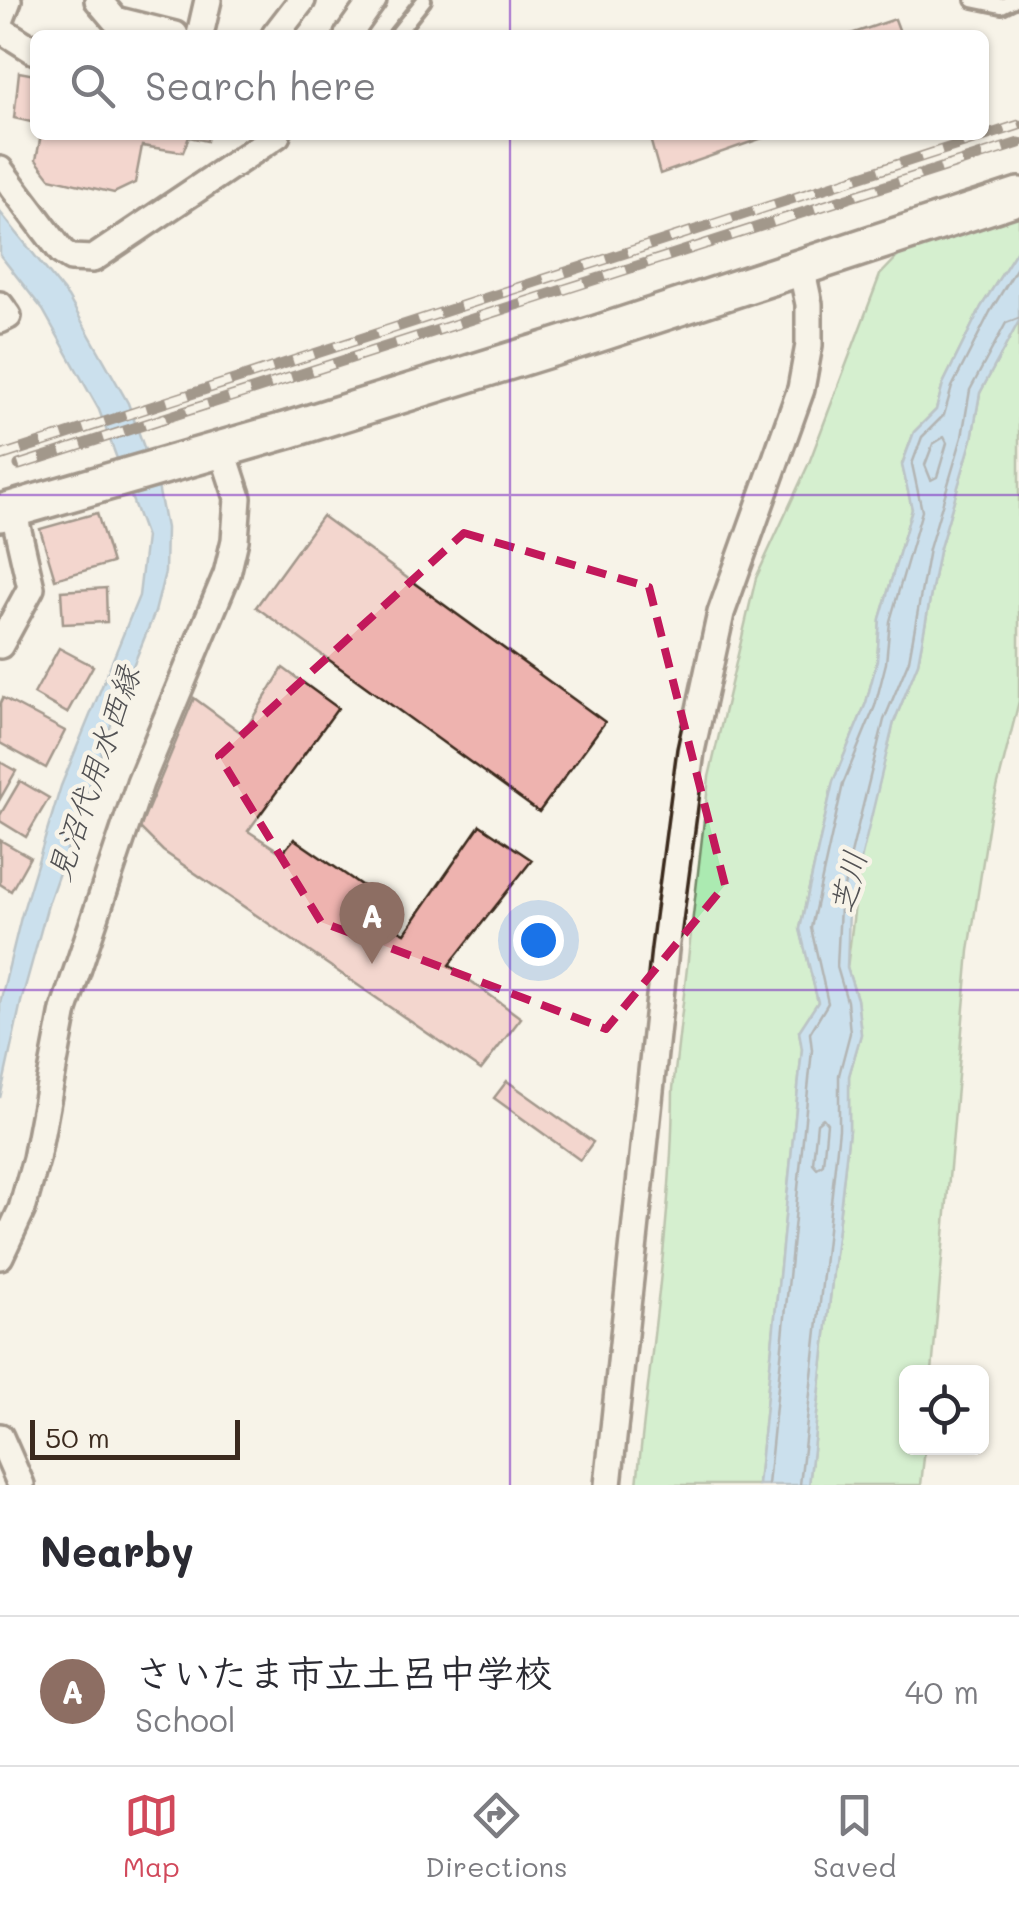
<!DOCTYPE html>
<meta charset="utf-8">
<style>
:root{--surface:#fff;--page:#f7f7f7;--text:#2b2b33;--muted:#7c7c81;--line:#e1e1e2;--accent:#d1495b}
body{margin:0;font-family:Mali,"Klee One",sans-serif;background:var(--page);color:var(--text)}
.controls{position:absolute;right:30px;bottom:30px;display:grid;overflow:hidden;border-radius:15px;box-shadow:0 2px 8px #0004}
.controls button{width:90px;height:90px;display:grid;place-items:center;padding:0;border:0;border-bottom:2px solid var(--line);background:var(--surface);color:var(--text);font:50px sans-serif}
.scale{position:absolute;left:30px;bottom:25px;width:210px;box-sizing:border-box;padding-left:10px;border:5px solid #3b2a1e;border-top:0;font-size:28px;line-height:35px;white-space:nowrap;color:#3b2a1e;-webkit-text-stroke:8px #f7f3e8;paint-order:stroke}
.you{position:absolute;left:538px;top:940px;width:35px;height:35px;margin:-25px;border:8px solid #fff;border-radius:50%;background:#1a73e8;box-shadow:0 0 0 15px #1a73e833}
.badge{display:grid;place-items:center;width:65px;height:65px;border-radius:50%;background:var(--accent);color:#fff;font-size:32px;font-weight:700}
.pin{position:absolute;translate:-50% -82px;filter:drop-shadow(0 2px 5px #0008)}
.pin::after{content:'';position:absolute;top:52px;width:35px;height:30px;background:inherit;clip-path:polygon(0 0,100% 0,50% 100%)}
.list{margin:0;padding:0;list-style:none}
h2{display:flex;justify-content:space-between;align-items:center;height:130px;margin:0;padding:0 40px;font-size:42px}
h2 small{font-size:32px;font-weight:400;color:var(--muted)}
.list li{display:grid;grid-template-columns:65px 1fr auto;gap:30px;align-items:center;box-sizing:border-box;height:150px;padding:0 40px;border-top:2px solid var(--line)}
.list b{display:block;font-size:38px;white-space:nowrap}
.list p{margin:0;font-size:32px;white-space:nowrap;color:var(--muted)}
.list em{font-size:32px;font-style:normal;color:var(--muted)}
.icon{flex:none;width:55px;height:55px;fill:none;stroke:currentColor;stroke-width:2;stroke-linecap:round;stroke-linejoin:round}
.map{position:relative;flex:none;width:1019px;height:1485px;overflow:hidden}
.search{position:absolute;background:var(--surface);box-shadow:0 2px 8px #0004;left:30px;right:30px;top:30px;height:110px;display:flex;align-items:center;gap:25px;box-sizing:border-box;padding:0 35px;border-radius:15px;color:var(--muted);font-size:38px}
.sheet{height:280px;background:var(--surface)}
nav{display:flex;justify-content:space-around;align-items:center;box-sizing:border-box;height:140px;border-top:2px solid var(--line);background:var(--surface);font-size:28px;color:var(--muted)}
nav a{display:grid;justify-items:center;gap:5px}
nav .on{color:var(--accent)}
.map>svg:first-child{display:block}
.green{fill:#abeab1;stroke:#738a68;stroke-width:2.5}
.water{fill:#96cbf4;stroke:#728b9e;stroke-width:2.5}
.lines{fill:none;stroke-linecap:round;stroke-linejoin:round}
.shore{stroke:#5f6a74;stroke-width:2.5}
.building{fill:#eeb3af;stroke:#3b2a1e;stroke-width:2.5}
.lane-casing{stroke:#3b2a1e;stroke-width:20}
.street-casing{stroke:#3b2a1e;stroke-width:32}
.secondary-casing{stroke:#3b2a1e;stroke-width:42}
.lane{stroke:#f7f3e8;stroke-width:12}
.street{stroke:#f7f3e8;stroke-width:25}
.secondary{stroke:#f7f3e8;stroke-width:35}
.rail-casing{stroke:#3b2a1e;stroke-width:11}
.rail{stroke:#f7f3e8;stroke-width:8;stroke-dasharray:22;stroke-linecap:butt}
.marked{fill:none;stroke:#c2185b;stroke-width:8;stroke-dasharray:20 12;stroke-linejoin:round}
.grid{fill:none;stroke:#7b2cbf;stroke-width:2.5;stroke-opacity:0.55}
.labels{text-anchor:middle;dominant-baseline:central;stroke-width:9;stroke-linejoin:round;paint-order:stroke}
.water-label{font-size:32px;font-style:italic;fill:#525254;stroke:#f7f3e8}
</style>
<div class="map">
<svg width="1019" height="1485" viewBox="0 0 1019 1485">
<rect width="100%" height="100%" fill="#f7f3e8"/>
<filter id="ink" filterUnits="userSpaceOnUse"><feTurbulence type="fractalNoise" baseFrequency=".01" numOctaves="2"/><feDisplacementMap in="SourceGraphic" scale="20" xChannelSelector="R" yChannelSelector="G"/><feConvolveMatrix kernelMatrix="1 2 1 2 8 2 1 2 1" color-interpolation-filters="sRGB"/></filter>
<g filter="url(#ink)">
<g class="green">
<path d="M1019,214v33l-38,60 -38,77 -7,26 -22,22 -12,32 10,45 -32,110 -3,42 -11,42 -33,79 -33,146 18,74 -19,29 3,18 -44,436h-121c13,-131 35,-264 36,-396l36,-312 47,-199 53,-115 71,-188 23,-24z"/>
<path d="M1019,321v380l-29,115 -21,135 -37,421h-26v76h19l-4,37h-112l40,-355v-54l12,-42 -4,-35 -10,-31 14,-112 33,-134 24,-59 21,-112 33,-112 8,-46z"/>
</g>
<g class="water">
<path d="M0,212l68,85 60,106 30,83 8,42 -1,44 -10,40 -31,76 -75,213 -28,101 -21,96v-95l21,-86 40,-131 78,-190 7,-59 -47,-127 -56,-100 -43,-55z"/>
<path d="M1019,247v74l-39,72 -8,46 -33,112 -21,112 -24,59 -45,188 -2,58 10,31 4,35 -12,42v54l-40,355h-51l44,-436 -3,-18 19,-29 -18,-73 33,-147 33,-79 11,-42 3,-42 32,-110 -10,-44 12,-33 22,-22 7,-26 38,-77z"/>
</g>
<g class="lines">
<g class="shore">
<path d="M944,437l3,6 -10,34 -6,3 -6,-15 8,-21z"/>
<path d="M823,1118l4,5 -4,41 -6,4 -4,-5 4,-40z"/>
<path d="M768,1485l44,-435 -2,-17 18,-30 -17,-75 32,-144 32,-78 11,-43 4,-42 32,-110 -10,-47 10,-27 22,-22 8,-28 38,-75 29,-48"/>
<path d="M800,1485l39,-356v-54l11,-42 -3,-32 -10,-34 3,-61 11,-52 33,-134 25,-60 20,-111 33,-112 8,-47 36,-67 13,-5"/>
</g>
</g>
<g class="building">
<path d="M895,19l6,16h-53z"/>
<path d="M19,72l16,3v48l-21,-5z"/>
<path d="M41,135h167l-1,6 -18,-4 -6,15 -41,-6 -7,37 -21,10 -64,-15 -14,-18z"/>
<path d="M649,135h122l-111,39z"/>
<path d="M97,513l15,50 -57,16 -15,-50z"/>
<path d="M322,516l283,206 -66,90 -283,-205z"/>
<path d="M106,588l1,34 -44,2 -2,-33z"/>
<path d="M59,648l34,18 -26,47 -33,-19z"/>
<path d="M283,668l55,40 -90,123 34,22 12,-14 77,53 -9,18 43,23 75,-108 52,35 -83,105 72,53 -40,52 -318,-219 -23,-23 54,-130 49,36z"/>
<path d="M3,698l62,33 -19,37 -46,-25v-39z"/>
<path d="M0,762l16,9 -16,28z"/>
<path d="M20,781l29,17 -23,39 -26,-16v-6z"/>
<path d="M0,840l30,17 -19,34 -11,-7z"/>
<path d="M507,1081l86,61 -13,18 -86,-62z"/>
</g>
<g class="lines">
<defs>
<g id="lane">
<path d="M973,0l29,6 12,-6"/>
<path d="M396,35l28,-35"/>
</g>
<g id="street">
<path d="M98,0l17,20 60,15"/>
<path d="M0,21l8,-21"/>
<path d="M0,29l35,22"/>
<path d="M200,35l8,-35"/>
<path d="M275,35l27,-35"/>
<path d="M348,35l25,-35"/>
<path d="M0,170l62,82 9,6 22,1 184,-124"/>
<path d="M0,305l8,11 -8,4"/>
<path d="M0,645l31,-57 -18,-79"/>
<path d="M0,1256l22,-47 14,-50 28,-149 76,-227 87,-209 8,-34 3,-42 -16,-49"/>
<path d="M0,1437l21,48"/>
<path d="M608,1485l57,-535 26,-199 30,-138 80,-224 8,-44v-41l-8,-37"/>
</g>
<path id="secondary" d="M0,513l288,-83 309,-96 422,-138"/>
</defs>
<use href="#lane" class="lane-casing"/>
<use href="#street" class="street-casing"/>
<use href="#secondary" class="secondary-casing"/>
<use href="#lane" class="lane"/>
<use href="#street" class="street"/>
<use href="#secondary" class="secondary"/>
<defs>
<g id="rail">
<path d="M0,456l1019,-331"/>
<path d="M19,465l1000,-322"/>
</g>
</defs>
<use href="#rail" class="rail-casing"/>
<use href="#rail" class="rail"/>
</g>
</g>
<path d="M0 0H1019V1485H0ZM464,533l185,54 76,298 -119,144 -285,-107 -102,-166z" fill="#f7f3e8" fill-opacity=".55" fill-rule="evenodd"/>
<path class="marked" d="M464,533l185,54 76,298 -119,144 -285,-107 -102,-166z"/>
<path class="grid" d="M510,0v35M510,135v1350M0,495h1019M0,990h1019"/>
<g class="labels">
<g class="water-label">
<text transform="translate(92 773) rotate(-71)">見沼代用水西縁</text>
<text transform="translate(847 882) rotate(-77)">芝川</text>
</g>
</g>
</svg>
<div class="controls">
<button><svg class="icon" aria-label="locate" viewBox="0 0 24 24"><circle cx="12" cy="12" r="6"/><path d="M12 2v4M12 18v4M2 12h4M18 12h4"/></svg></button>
</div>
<div class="scale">50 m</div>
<div class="you"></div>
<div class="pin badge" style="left:372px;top:964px;background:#8d6e63">A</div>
<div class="search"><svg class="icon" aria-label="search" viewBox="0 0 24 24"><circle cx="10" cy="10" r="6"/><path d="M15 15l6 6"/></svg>Search here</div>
</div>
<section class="sheet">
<h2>Nearby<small></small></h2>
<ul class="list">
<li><span class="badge" style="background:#8d6e63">A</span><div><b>さいたま市立土呂中学校</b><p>School</p></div><em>40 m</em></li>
</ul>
</section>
<nav>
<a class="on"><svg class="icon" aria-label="map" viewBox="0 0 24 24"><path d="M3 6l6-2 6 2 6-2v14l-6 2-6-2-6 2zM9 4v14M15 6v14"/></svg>Map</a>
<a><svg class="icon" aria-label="directions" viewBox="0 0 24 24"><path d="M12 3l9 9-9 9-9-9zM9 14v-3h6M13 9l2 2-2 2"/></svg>Directions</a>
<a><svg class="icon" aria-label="saved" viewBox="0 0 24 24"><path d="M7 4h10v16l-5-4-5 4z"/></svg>Saved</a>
</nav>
